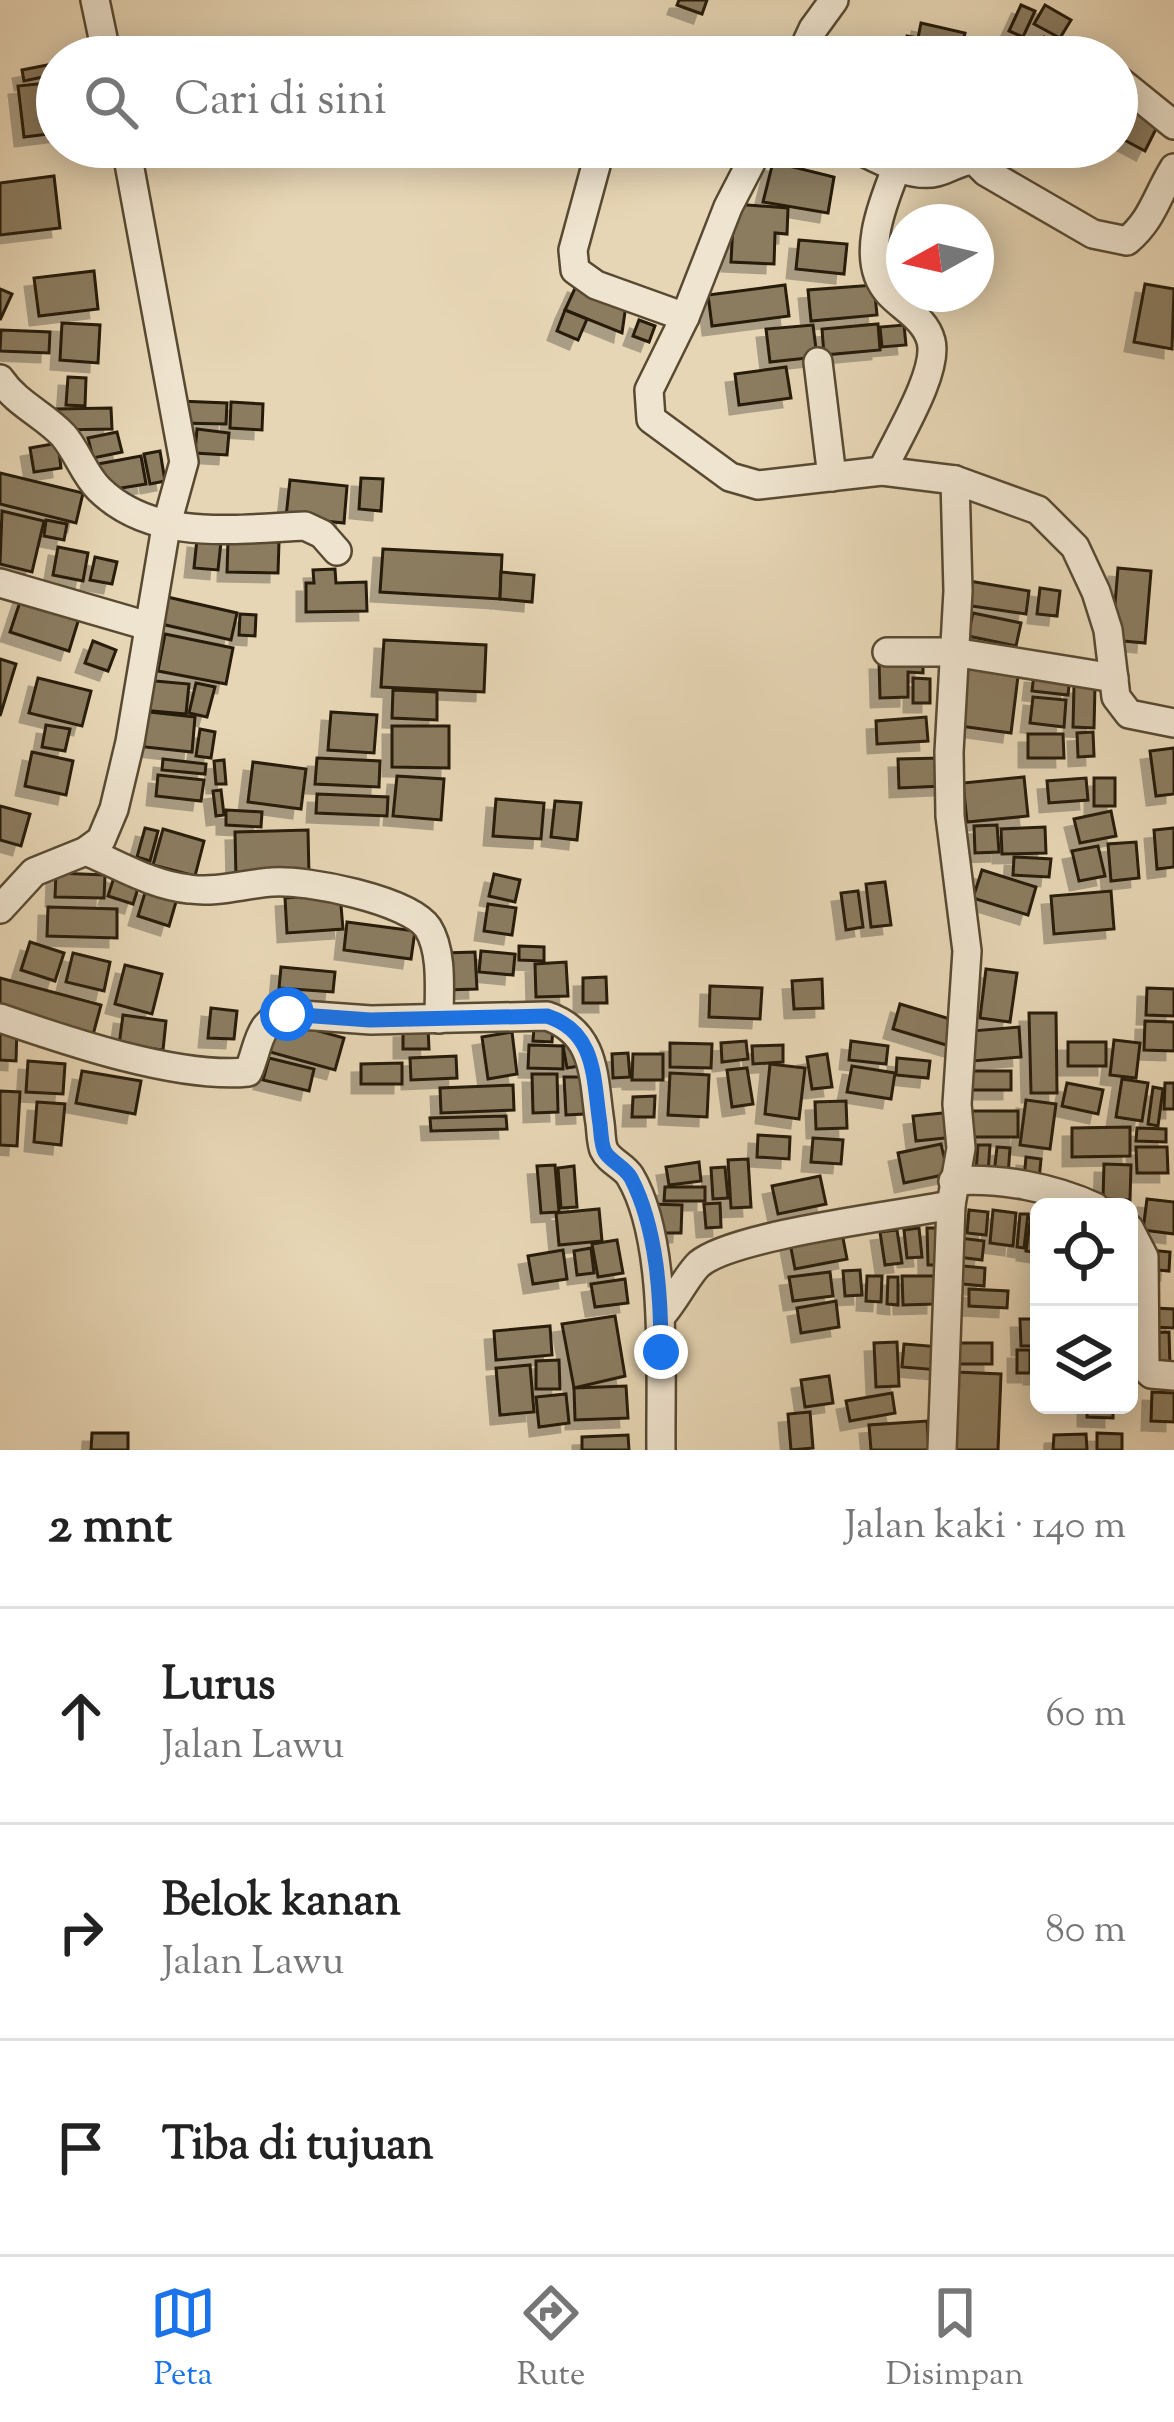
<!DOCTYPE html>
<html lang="id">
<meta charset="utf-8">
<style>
:root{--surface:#fff;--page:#f6f6f6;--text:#222;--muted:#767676;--line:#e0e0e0;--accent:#1a73e8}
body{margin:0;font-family:"Sorts Mill Goudy",serif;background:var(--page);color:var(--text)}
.controls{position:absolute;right:36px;bottom:36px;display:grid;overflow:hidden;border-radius:18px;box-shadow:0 6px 30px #0003}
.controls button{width:108px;height:108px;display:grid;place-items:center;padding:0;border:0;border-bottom:3px solid var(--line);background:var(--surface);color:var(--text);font:60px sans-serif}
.compass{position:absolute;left:886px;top:204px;width:108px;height:108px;border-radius:50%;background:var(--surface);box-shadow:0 6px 30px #0003;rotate:262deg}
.stop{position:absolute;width:36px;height:36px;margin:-27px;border:9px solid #1a73e8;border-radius:50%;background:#fff}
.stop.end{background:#1a73e8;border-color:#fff;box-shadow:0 3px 12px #0008}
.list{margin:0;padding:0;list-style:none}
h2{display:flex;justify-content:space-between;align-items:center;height:156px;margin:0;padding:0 48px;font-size:51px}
h2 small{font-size:39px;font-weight:400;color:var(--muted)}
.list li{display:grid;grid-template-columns:78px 1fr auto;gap:36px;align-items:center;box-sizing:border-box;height:216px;padding:0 48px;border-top:3px solid var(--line)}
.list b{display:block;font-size:45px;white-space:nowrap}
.list p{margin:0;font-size:39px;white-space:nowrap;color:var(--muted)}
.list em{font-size:39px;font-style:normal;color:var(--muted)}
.icon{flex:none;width:66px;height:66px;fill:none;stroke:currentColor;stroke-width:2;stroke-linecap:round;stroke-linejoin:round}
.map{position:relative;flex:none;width:1174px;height:1450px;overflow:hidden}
.search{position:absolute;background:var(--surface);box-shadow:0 6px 30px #0003;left:36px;right:36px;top:36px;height:132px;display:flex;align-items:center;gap:30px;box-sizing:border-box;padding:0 42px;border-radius:66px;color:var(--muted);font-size:45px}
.sheet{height:804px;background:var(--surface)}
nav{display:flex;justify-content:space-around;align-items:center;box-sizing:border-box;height:168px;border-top:3px solid var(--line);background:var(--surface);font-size:33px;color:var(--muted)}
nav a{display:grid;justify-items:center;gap:6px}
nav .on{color:var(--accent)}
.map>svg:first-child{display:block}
.building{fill:#8b7c61;stroke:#281b07;stroke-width:3;filter:url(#shadow)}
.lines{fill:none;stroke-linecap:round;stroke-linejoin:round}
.minor-casing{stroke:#584a32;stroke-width:32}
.minor{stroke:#efe4cf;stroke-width:27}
.route{stroke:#1a73e8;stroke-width:15}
</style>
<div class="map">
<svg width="1174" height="1450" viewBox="0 0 1174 1450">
<defs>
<filter id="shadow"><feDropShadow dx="-9" dy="9" stdDeviation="0" flood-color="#0004"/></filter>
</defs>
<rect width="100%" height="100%" fill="#e7d6b5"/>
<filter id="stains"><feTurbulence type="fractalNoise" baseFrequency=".00167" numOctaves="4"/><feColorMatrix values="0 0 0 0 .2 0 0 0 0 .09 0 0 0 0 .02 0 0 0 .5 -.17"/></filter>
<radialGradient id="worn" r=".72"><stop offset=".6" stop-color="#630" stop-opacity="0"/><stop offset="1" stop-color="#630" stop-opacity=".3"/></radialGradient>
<g class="building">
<path d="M679,0h28l-5,14 -25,-9z"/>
<path d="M1021,5l14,6 -12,26 -14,-6z"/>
<path d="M1045,5l26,15 -11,18 -26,-14z"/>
<path d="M921,23l44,10 -6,24h-57l5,-21 11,2z"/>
<path d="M1044,37l34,17 -2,3h-42z"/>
<path d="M812,41l66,12 -1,4h-68z"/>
<path d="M57,63v11l-33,7 -2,-11z"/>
<path d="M57,82v51l-33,4 -6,-51z"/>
<path d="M1117,102l42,21 -14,28 -28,-15z"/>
<path d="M918,147h20l-6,18 -18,-6z"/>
<path d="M773,162l61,15 -6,36 -65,-11z"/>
<path d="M54,176l6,52 -60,7v-52z"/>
<path d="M734,204l54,4 -1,26 -12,-1 -1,31 -43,-2z"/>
<path d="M799,240l48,4 -3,30 -48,-5z"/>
<path d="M94,271l4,38 -59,7 -5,-38z"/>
<path d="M577,284l49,21 -4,28 -57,-23z"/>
<path d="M1145,284l29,5 -2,60 -38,-7z"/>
<path d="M785,285l4,31 -77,10 -4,-31z"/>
<path d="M874,285l3,30 -66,6 -3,-31z"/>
<path d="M0,289l12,5 -12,26z"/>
<path d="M565,310l22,9 -9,21 -21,-9z"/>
<path d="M639,320l16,6 -6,16 -16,-6z"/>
<path d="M62,323l38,2 -2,38 -38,-3z"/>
<path d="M878,324l2,26 -56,5 -2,-26z"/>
<path d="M813,325l4,32 -47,5 -4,-33z"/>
<path d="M904,325l2,20 -24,2 -2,-20z"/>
<path d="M1,330l49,2 -1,21 -49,-2z"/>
<path d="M786,367l5,31 -52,7 -4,-31z"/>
<path d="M68,377l18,1 -1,28 -19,-1z"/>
<path d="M178,401l49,2 -1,21 -48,-1z"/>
<path d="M231,402l32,2 -1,26 -32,-2z"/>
<path d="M111,408l1,21 -55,1v-21z"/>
<path d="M197,429l32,4 -2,22 -32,-2z"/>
<path d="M117,432l5,20 -29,6 -5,-20z"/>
<path d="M58,443l3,25 -27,4 -4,-24z"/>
<path d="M160,451l5,30 -15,3 -6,-30z"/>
<path d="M141,456l5,28 -43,7 -5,-27z"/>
<path d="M0,473l83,20 -7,30 -76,-19z"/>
<path d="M361,478l22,1 -2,32 -22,-2z"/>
<path d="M290,480l57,6 -3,37 -58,-6z"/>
<path d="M2,511l42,10 -12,51 -32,-8z"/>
<path d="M46,520l21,4 -3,16 -20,-4z"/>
<path d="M197,539l24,3 -3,28 -24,-2z"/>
<path d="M228,541l51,1 -1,31 -51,-1z"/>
<path d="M58,547l30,6 -5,28 -30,-6z"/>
<path d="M383,549l119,6 -2,44 -120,-7z"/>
<path d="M95,557l22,5 -5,22 -22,-4z"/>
<path d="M1118,568l33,3 -6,72 -33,-3z"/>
<path d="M335,569l1,14 30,-1 1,29 -61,1v-29h8l-1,-13z"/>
<path d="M501,572l33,3 -2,27 -32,-3z"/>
<path d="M969,581l60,10 -3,23 -61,-9z"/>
<path d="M1040,588l20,3 -3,25 -20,-2z"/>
<path d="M22,596l58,19 -11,36 -59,-19z"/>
<path d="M163,596l74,17 -6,27 -74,-17z"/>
<path d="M973,613l48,10 -5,23 -48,-10z"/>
<path d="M240,614l16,1 -1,21 -16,-1z"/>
<path d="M165,634l68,14 -7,36 -68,-13z"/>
<path d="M384,640l102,5 -2,47 -103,-5z"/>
<path d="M93,641l23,9 -8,21 -23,-8z"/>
<path d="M0,659l16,5 -16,52z"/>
<path d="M879,661h44v12l-15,-1v25l-28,1z"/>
<path d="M968,662l51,6 -8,65 -51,-7z"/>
<path d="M1034,674l36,3 -2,18 -36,-4z"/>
<path d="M38,678l53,13 -9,35 -53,-13z"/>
<path d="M913,678l17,1v24h-17z"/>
<path d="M144,680l45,4 -3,30 -45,-4z"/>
<path d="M196,683l19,4 -8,30 -18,-4z"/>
<path d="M1074,685h21l-1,43 -21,-1z"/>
<path d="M393,690l44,2v28l-45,-2z"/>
<path d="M1033,697l33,3 -2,27 -34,-4z"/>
<path d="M140,711l55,6 -3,35 -56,-6z"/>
<path d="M331,712l46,3 -3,38 -46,-3z"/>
<path d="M926,717l2,24 -51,3 -1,-23z"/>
<path d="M46,725l24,4 -5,22 -23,-4z"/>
<path d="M392,726h57v42l-57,-1z"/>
<path d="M200,729l15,3 -4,26 -15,-2z"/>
<path d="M1093,732l1,24 -16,1 -1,-24z"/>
<path d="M1028,734h35l1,24h-36z"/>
<path d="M1174,748v46l-18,2 -6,-45z"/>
<path d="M32,752l41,9 -7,34 -41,-9z"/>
<path d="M317,758l63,3 -1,26 -64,-3z"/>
<path d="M942,758l1,28 -44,2 -1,-29z"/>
<path d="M163,759l43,5 -1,10 -43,-4z"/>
<path d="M224,760l2,24h-10l-2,-23z"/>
<path d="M253,762l53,7 -5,40 -53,-7z"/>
<path d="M158,775l46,5 -3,21 -45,-5z"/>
<path d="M397,776l47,3 -3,41 -48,-4z"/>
<path d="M1024,777l4,39 -61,6 -4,-39z"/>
<path d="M1086,778l2,22 -39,3 -2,-22z"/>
<rect x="1094" y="778" width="21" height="28"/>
<path d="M221,790l3,25 -8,1 -3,-25z"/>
<path d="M317,794l71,3 -1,19 -71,-3z"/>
<path d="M496,799l48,4 -3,36 -48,-3z"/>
<path d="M555,801l26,2 -4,37 -26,-3z"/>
<path d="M0,806l30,8 -9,32 -21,-6z"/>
<path d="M226,810l36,2 -1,15 -35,-2z"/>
<path d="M1111,811l5,25 -36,7 -6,-24z"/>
<path d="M997,825l2,27 -24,1 -1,-27z"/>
<path d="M1045,827l1,26 -44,1 -1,-25z"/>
<path d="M145,828l13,3 -8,30 -13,-4z"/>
<path d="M1174,828v39l-17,2 -3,-39z"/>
<path d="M163,829l41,12 -9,35 -42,-11z"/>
<path d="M308,830l1,46 -73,2 -1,-46z"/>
<path d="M1136,842l3,36 -28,3 -3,-37z"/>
<path d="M1098,846l7,30 -26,5 -7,-30z"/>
<path d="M1014,857l37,2 -2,18 -36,-2z"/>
<path d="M982,870l54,17 -8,28 -55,-17z"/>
<path d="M56,873l49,2 -1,23 -49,-1z"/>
<path d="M115,874l25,8 -7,22 -25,-8z"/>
<path d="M494,874l26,6 -5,22 -26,-6z"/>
<path d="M885,882l6,43 -20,2 -5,-43z"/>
<path d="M147,886l31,9 -9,31 -31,-10z"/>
<path d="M858,891l5,36 -17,3 -5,-37z"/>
<path d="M1111,891l3,38 -60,5 -3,-38z"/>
<path d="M340,894l3,35 -56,4 -2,-35z"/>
<path d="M488,904l28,4 -4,27 -28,-4z"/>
<path d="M48,907l69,2v29l-70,-2z"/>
<path d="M347,922l68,9 -4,28 -67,-9z"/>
<path d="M30,942l34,11 -9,28 -34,-11z"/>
<path d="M519,946l25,1v14l-25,-1z"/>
<path d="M481,951l34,3 -2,21 -34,-3z"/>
<path d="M475,952l2,37 -32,1 -1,-37z"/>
<path d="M73,953l37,9 -6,29 -38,-9z"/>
<path d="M566,962l2,34 -32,1 -1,-33z"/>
<path d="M125,965l37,9 -10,40 -37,-10z"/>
<path d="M281,967l54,5 -2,20 -54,-4z"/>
<path d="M986,969l31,4 -7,49 -30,-4z"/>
<path d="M606,977l1,26h-24v-25z"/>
<path d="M0,978l101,27 -8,30 -93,-24z"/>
<path d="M822,979l1,29 -29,1 -2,-28z"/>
<path d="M710,986l52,2 -2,31 -51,-2z"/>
<path d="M1147,988l27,1v27l-28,-1z"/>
<path d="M900,1004l60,18 -7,25 -60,-18z"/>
<path d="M211,1008l26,3 -3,28 -26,-1z"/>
<path d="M1029,1013h27l1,80h-26z"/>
<path d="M123,1015l43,6 -3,29 -44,-5z"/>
<path d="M279,1020l65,18 -9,32 -65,-18z"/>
<path d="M1145,1021l29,1v29l-30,-1z"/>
<path d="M0,1025h17l-1,36 -16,-1z"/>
<path d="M534,1027l19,1 -1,14 -19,-1z"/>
<path d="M1019,1027l2,30 -48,4 -2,-30z"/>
<path d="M428,1028l1,21h-26v-20z"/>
<path d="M512,1032l5,42 -29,5 -6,-42z"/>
<path d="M1114,1040l26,3 -4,35 -26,-3z"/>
<path d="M746,1041l2,18 -26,3 -1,-19z"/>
<path d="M851,1041l37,5 -2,18 -37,-4z"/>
<rect x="1068" y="1042" width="38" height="24"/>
<path d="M581,1043l4,22 -18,3 -4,-22z"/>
<path d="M670,1043l42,1 -1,24 -41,-1z"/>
<path d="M529,1045l34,1v23l-35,-1z"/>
<path d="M783,1045v17l-30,2 -1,-18z"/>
<path d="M628,1053l2,24 -17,1 -1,-24z"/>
<path d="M633,1054h30v26h-31z"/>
<path d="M827,1054l5,33 -20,2 -5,-32z"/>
<path d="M456,1056l1,22 -46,2 -1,-22z"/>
<path d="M269,1058l45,11 -5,22 -46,-11z"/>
<path d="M897,1058l33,3 -2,17 -32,-3z"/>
<path d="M28,1061l37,3 -2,30 -37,-2z"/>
<path d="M402,1063v21h-41v-20z"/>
<path d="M770,1064l35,4 -6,51 -34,-5z"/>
<path d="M852,1066l43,7 -4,26 -44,-7z"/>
<path d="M747,1068l6,36 -21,3 -5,-37z"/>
<path d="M82,1071l59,10 -6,33 -59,-11z"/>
<rect x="971" y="1071" width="40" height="19"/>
<path d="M670,1073l39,2 -2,42 -39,-2z"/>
<path d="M532,1074h25l1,38 -25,1z"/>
<path d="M564,1077h19l1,37 -18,1z"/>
<path d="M1122,1079l26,4 -6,38 -26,-4z"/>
<path d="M1067,1083l36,7 -5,24 -36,-8z"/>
<path d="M1165,1083h9v26h-10z"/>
<path d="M513,1085l1,25 -73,3 -1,-25z"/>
<path d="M1153,1087l10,2 -5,37 -10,-2z"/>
<path d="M0,1091l20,1 -3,54 -17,-1z"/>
<path d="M655,1096l-1,21h-22l1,-20z"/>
<path d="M1026,1100l30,4 -6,45 -30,-4z"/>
<path d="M846,1101l1,27 -31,1 -1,-27z"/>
<path d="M37,1102l28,2 -4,41 -27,-3z"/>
<rect x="972" y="1111" width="46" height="26"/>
<path d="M953,1112l2,25 -39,4 -3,-25z"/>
<path d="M506,1116l1,13 -76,2 -1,-13z"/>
<path d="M1130,1127v29l-58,1v-29z"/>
<path d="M1137,1128l29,1v13l-30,-1z"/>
<path d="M758,1135l32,2 -1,22 -32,-2z"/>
<path d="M813,1138l30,2 -2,24 -30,-2z"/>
<path d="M941,1144l7,30 -44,9 -6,-30z"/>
<path d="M978,1145h12l-2,28 -12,-1z"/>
<path d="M997,1147l13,1 -2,28 -14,-2z"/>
<path d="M1136,1147h31l1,26h-31z"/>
<path d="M1026,1157l15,2 -2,21 -15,-1z"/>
<path d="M748,1159l3,48 -20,1 -3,-48z"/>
<path d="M699,1162l2,19 -32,4 -3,-18z"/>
<path d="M1104,1164l27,1 -1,35 -27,-1z"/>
<path d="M555,1165l4,47 -18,1 -4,-47z"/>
<path d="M574,1166l3,41 -16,1 -3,-40z"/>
<path d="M725,1167l3,31 -15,1 -2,-31z"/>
<path d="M820,1176l6,28 -48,10 -6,-28z"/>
<path d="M665,1187h40v14h-41z"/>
<path d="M1147,1199l27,3v32l-31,-4z"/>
<path d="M720,1203l1,24 -15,1 -2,-24z"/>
<path d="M649,1204l33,1 -1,28h-33z"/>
<path d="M599,1209l3,32 -43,4 -3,-32z"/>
<path d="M969,1210l19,2 -2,23 -19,-2z"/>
<path d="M993,1210l23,3 -3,33 -23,-3z"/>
<path d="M1020,1214h8l-4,34 -7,-1z"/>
<path d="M1031,1215l8,1v37l-13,-2z"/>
<path d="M919,1228l3,29 -15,1 -3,-28z"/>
<path d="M927,1228h19v37h-18z"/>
<path d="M897,1230l5,33 -17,2 -5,-33z"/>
<path d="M842,1233l5,26 -52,10 -5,-26z"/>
<path d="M952,1237l32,4 -2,19 -32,-4z"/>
<path d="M617,1240l6,33 -25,4 -6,-33z"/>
<path d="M591,1248l3,25 -17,2 -3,-24z"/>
<path d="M563,1250l4,29 -34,5 -5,-28z"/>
<path d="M1149,1250l21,2 -1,19 -21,-2z"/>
<path d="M953,1265l32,3 -1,18 -32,-3z"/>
<path d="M860,1270l2,25 -17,1 -2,-25z"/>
<path d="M830,1272l3,24 -40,5 -4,-24z"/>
<path d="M867,1276h15l-1,26 -15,-1z"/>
<path d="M902,1276h33v28l-32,1z"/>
<path d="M888,1277h10v28l-11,-1z"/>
<path d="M625,1279l3,24 -33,4 -4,-23z"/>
<path d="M969,1289l39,2 -1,17 -38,-2z"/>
<path d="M836,1301l3,26 -38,6 -4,-25z"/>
<path d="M1154,1308l20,1v19l-21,-1z"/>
<path d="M615,1316l10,60 -51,12 -12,-64z"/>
<path d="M1020,1319h19v27h-18z"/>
<path d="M550,1326l2,29 -56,5 -2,-29z"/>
<path d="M1169,1332l1,34h-18l-1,-33z"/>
<path d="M897,1342l2,44 -23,1 -2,-44z"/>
<path d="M958,1343h34v21h-33z"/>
<path d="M904,1344l37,3 -2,23 -37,-3z"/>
<rect x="1017" y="1350" width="13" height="23"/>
<rect x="1033" y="1350" width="6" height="25"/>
<path d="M559,1360l1,29h-24v-28z"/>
<path d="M530,1365l4,47 -34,3 -4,-47z"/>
<path d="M955,1372l46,2 -3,76h-45z"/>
<path d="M829,1376l4,27 -28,4 -4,-27z"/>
<path d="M626,1386l2,32 -53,2 -1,-32z"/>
<path d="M1152,1392l22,1v29l-23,-1z"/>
<path d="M892,1393l3,20 -45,8 -4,-20z"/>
<path d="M566,1394l3,29 -30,4 -3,-30z"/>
<path d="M1087,1405h26v13l-26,-1z"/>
<path d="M810,1412l3,36 -22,2 -3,-36z"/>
<path d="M927,1421l2,29h-58l-2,-25z"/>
<path d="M92,1433h36v17h-37z"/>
<path d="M1097,1433l25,1v16h-25z"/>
<path d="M1086,1434l1,16h-34l1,-15z"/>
<path d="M628,1435l1,15h-47v-13z"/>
</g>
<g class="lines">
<defs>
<g id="minor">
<path d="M95,0l12,57"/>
<path d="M800,57l13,-28 21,-29"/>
<path d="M1117,79l57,46"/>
<path d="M601,147l-28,103 2,20 21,15 89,32"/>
<path d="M759,147l-31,60 -43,110 -36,73 2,29 79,58 28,8 124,-14 73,9 83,30 37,37 21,45 12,38 8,67 13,17 45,9"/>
<path d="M853,147c23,11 58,32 84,25 14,-4 22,-11 37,-12l12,12 107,62 34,7c26,-22 29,-44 47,-73"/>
<path d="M818,362l14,115"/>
<path d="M0,379c17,25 43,35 63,56 14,16 21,39 36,54 54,53 136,40 206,37l17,8 15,17"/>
<path d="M882,471c14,-31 57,-99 49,-130 -6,-23 -29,-33 -43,-49 -29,-33 -5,-90 9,-125"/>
<path d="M0,583l148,43"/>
<path d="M887,652h66l161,26"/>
<path d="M86,851c35,15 66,34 103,38 28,4 55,-5 83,-7 32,-3 138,18 156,46 15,24 11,63 11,91"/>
<path d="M0,909l34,-37 52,-21 15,-11 13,-31 16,-67 36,-215 18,-65 -58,-315"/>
<path d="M0,1018c67,23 178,61 248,54 11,-24 9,-52 39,-58l84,6 176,-4c50,17 46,62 53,107 1,7 1,21 4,27 5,11 20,16 26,26 39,65 30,199 31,274"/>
<path d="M953,1181c46,-4 101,7 142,26"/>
<path d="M1129,1228l15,29 1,111 6,6 23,2"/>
<path d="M661,1316c13,-14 27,-42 38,-52 34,-29 201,-49 252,-59"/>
<path d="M942,1450l9,-245 10,-57 -4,-44 10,-153 -17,-135 -1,-64 9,-161 -3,-111"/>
</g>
</defs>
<use href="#minor" class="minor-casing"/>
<use href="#minor" class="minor"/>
</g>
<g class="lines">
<path class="route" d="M287,1014l83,6 177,-4c50,16 46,63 53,108 1,8 1,21 5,28 6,10 20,15 26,26 26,50 30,119 30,174"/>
</g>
<rect width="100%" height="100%" filter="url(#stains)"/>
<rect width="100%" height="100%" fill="url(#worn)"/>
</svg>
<div class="controls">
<button><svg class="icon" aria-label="locate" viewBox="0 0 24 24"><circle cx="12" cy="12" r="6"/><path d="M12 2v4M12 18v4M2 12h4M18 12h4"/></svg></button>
<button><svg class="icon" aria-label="layers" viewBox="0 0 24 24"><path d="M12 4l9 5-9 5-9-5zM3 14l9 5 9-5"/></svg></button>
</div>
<svg class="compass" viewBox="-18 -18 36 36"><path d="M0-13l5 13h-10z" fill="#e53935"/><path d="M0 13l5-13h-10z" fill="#767676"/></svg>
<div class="stop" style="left:287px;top:1014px"></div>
<div class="stop end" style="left:661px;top:1352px"></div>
<div class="search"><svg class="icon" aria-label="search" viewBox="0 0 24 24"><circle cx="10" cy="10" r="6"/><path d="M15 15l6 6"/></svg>Cari di sini</div>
</div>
<section class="sheet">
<h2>2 mnt<small>Jalan kaki · 140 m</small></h2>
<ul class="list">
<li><svg class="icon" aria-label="ahead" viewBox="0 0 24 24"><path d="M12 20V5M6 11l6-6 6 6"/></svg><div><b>Lurus</b><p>Jalan Lawu</p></div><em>60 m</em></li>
<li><svg class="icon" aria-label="right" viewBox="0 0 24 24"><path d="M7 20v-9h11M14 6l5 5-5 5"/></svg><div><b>Belok kanan</b><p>Jalan Lawu</p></div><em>80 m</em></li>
<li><svg class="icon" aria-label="arrive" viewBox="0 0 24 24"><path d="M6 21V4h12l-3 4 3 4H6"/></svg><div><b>Tiba di tujuan</b></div></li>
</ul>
</section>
<nav>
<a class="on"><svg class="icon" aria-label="map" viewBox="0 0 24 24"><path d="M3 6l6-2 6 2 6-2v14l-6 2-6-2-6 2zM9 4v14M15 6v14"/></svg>Peta</a>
<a><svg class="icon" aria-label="directions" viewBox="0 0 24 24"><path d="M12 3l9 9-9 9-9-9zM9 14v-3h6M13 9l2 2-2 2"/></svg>Rute</a>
<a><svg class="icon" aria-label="saved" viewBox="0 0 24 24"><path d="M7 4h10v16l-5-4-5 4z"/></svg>Disimpan</a>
</nav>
